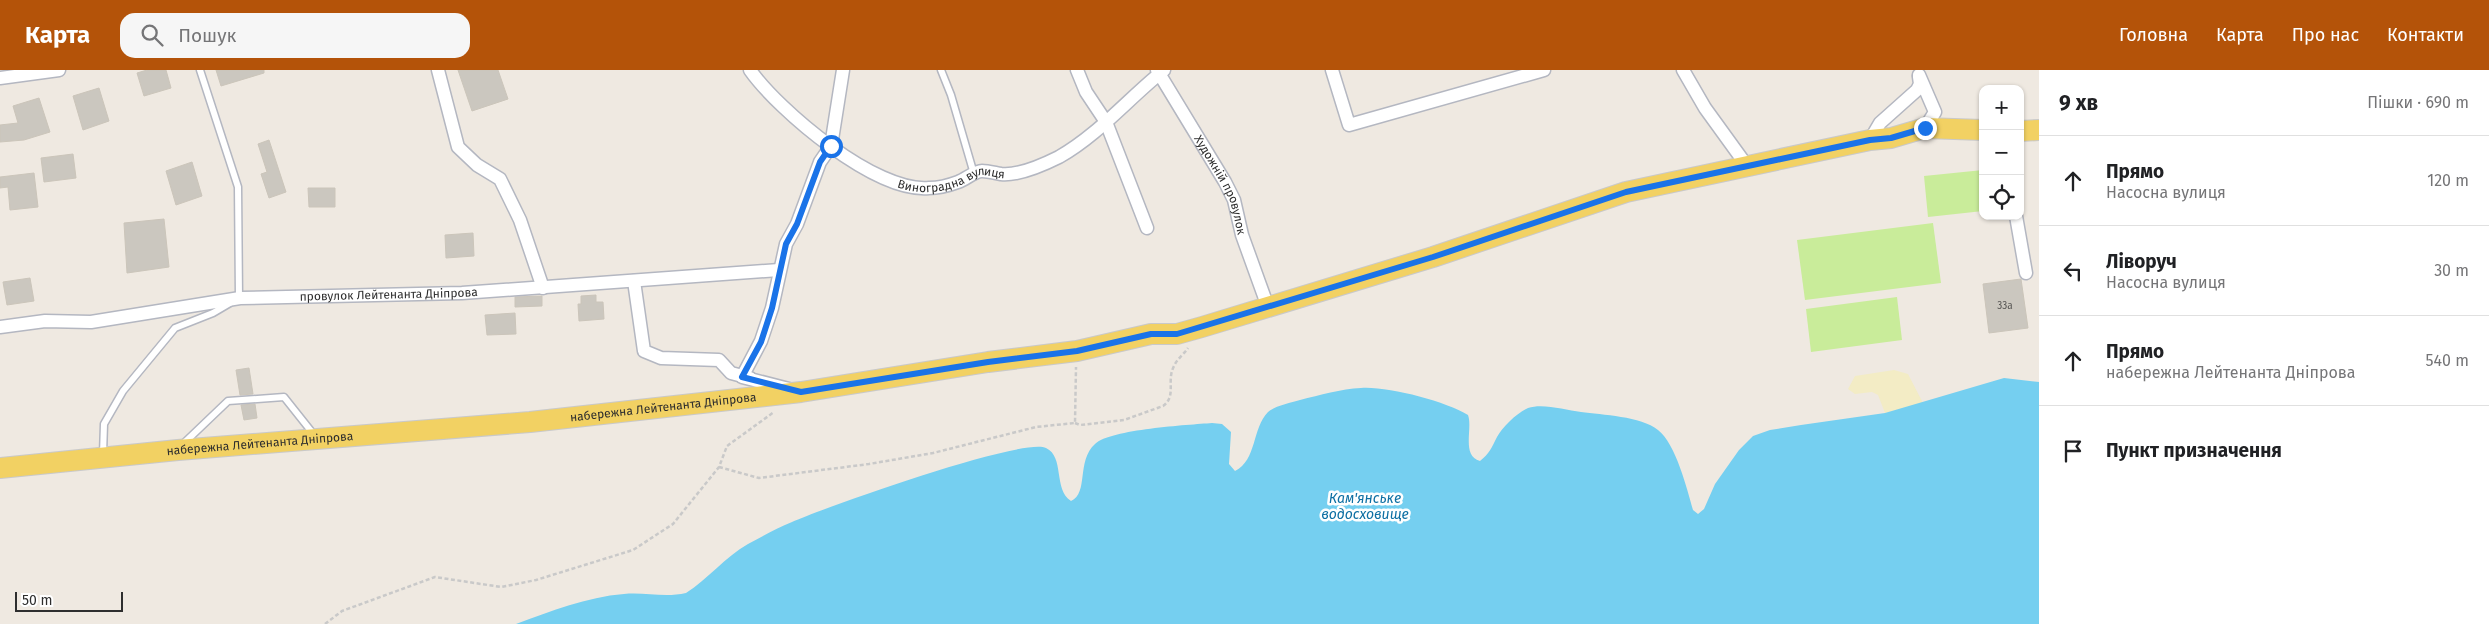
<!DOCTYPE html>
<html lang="uk">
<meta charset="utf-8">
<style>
:root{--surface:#fff;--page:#f6f6f6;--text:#202124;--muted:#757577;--line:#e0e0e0;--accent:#b45309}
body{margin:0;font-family:"Fira Sans",sans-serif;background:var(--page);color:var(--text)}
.controls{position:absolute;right:15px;top:15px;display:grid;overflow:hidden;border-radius:10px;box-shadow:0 1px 4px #0004}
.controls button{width:45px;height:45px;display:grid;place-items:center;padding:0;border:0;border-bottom:1px solid var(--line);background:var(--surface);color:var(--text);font:25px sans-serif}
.scale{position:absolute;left:15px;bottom:12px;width:108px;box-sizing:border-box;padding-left:5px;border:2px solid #2e2e2e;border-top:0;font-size:14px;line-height:18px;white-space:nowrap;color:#2e2e2e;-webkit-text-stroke:4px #fff;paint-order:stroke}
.stop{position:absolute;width:15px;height:15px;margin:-11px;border:4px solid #1a73e8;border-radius:50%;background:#fff}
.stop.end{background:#1a73e8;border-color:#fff;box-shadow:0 1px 5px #0008}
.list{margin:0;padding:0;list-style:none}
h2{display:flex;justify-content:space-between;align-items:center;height:65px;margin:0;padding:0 20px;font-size:21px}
h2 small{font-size:16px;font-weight:400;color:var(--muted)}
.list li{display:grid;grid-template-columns:32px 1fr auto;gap:15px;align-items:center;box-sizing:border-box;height:90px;padding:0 20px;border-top:1px solid var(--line)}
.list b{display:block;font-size:19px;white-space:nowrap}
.list p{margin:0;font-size:16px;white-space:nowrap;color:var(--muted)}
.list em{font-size:16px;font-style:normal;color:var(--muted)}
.icon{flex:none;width:28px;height:28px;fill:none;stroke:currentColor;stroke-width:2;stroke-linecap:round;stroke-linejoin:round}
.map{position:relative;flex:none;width:2039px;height:554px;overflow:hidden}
header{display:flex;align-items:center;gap:30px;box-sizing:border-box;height:70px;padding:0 25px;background:var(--accent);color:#fff}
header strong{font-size:24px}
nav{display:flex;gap:28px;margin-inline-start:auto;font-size:18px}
.search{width:350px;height:45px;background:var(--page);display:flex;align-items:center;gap:12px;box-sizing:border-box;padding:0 18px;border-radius:15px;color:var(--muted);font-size:19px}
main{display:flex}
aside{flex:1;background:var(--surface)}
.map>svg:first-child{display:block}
.sand{fill:#f3ecc5}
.pitch{fill:#c9ec9a}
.water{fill:#75cff0}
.building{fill:#cbc7bf;stroke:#cbc5ba}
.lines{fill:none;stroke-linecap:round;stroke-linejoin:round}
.lane-casing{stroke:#b4b7c1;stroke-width:9}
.street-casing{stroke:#b4b7c1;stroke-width:15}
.primary-casing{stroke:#c9c9c9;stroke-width:22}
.path{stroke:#c9c9c9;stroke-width:2.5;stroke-dasharray:4 2.5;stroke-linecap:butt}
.lane{stroke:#fff;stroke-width:6}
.street{stroke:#fff;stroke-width:12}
.primary{stroke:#f2d163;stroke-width:20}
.route{stroke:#1a73e8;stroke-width:6}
.labels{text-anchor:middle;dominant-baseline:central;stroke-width:5;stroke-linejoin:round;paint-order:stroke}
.number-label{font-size:10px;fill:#555452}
.street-label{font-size:12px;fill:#2e2e2e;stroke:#fff}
.water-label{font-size:14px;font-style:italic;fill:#0d6fa3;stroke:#fff}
</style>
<header>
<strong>Карта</strong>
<div class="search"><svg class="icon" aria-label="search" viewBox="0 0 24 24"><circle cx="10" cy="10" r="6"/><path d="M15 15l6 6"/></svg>Пошук</div>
<nav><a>Головна</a><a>Карта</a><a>Про нас</a><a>Контакти</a></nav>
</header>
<main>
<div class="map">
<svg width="2039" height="554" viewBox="0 0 2039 554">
<rect width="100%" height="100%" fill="#efe9e1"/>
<path class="sand" d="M1894,300l14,4 15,29 -38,10 -7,-18 -6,-3 -17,2 -7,-5 7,-13z"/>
<g class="pitch">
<path d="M1983,100v41l-55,6 -4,-41z"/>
<path d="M1933,153l8,60 -136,17 -8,-60z"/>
<path d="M1897,227l5,43 -91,12 -5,-43z"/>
</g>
<path class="water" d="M2004,308l35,4v242h-1523c36,-13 70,-27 108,-30 21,-2 41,4 62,-1 22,-14 39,-36 62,-49 15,-8 29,-16 44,-22 34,-15 230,-85 254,-74 19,9 7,41 25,53 18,-8 5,-40 24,-57 16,-15 93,-19 117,-21l10,1 9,8 -2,32 6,7c22,-11 17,-43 33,-59 9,-7 22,-9 32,-12 20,-5 41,-11 61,-12 26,-2 84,13 107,27 5,13 -7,41 12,46 9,-7 12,-14 17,-24 5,-10 21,-25 31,-29 15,-5 37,2 53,4 21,3 60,4 77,18 18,14 29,59 35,80l5,4 6,-5 11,-25 24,-34 14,-14 17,-6 31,-5 84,-12z"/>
<g class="building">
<path d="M147,0h19l5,18 -27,8 -7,-23z"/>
<path d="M216,0h48v3l-43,13z"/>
<path d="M458,0h40l10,29 -36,12z"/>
<path d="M99,18l10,33 -26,9 -10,-34z"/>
<path d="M39,28l11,34 -26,8 -24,2v-17l18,-2 -5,-17z"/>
<path d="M269,70l17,52 -17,6 -8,-24 6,-2 -9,-28z"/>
<path d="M73,84l3,24 -32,4 -3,-24z"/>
<path d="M192,92l10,34 -26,9 -10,-34z"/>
<path d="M34,103l4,34 -28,3 -2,-23 -8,1v-11z"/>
<path d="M308,118h27v19h-26z"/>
<path d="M164,149l5,48 -42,6 -3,-50z"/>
<path d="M473,163l1,23 -28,2 -1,-23z"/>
<path d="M30,208l4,23 -27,4 -4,-23z"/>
<path d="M2021,209l7,49 -39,5 -6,-49z"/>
<path d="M596,225v7h7l1,17 -25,2 -1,-17h3v-8z"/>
<path d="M542,226v10l-27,1v-10z"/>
<path d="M515,243l1,21 -29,1 -2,-20z"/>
<path d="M249,298l4,26 -13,1 -4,-25z"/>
<path d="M255,334l2,14 -13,2 -3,-15z"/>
</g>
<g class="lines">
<defs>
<g id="lane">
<path d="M200,0l38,117 1,111"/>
<path d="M941,0l10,25 23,79"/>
<path d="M183,374l45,-43 56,-4 31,39"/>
<path d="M103,384l1,-30 19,-33 52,-63 38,-15 17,-10"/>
</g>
<g id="street">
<path d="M438,0l20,77 19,18 23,14 20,41 23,68"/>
<path id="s1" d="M750,0c29,41 126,123 179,118 9,0 21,-3 29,-6 8,-3 17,-11 24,-11 6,0 13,2 19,3 18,2 42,-9 58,-17 39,-22 70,-59 105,-87"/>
<path d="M1077,0l9,22 20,30 41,106"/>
<path id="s2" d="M1157,0l68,112 9,18 8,35 26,72"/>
<path d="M1332,0l17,55 195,-55"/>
<path d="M1683,0l22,38 42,58"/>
<path d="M1919,5l16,37 -10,16"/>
<path d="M0,8l59,-8"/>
<path d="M1870,70l10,-17 37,-33 3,-6 -1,-7"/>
<path d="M2016,146l10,57"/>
<path d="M634,211l10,70 17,7 58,2 12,13 19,5"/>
<path id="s3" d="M0,257l45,-6 46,1 149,-24 222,-5 317,-23"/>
<path d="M789,319l-47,-12 19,-36 11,-33 14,-64 11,-20 23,-62 11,-16 12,-76"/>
</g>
<g id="primary">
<path d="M2020,61l19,-1"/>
<path id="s4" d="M0,398l178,-18 352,-28 271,-30 187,-30 89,-11 74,-17h26l25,-7 231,-70 193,-65 244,-52 21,-2 34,-10 58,2"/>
</g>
</defs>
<use href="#lane" class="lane-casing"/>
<use href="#street" class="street-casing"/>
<use href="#primary" class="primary-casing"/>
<g class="path">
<path d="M1075,353l5,2 44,-5 39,-14c14,-10 3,-25 11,-40 3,-7 10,-12 14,-18"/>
<path d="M719,397l40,11 110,-14 64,-11 103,-26 39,-4 1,-56"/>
<path d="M325,554l17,-13 93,-34 66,10 35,-7 97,-30 40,-26 46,-57 8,-21 47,-34"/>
</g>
<use href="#lane" class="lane"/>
<use href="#street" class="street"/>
<use href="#primary" class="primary"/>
</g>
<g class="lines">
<path class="route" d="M831,76l-11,16 -23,62 -11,20 -14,64 -11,34 -19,35 59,15 187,-30 89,-11 74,-17h26l256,-77 193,-65 244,-52 21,-2 34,-10"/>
</g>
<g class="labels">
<g class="number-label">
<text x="2005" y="236">33а</text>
</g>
<g class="street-label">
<text stroke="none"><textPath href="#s1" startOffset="244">Виноградна вулиця</textPath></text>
<text stroke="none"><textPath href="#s2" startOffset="132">Художній провулок</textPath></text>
<text stroke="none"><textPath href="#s3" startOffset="391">провулок Лейтенанта Дніпрова</textPath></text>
<text stroke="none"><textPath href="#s4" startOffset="666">набережна Лейтенанта Дніпрова</textPath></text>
<text stroke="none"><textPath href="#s4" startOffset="261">набережна Лейтенанта Дніпрова</textPath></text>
</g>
<g class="water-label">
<text x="1365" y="428">Кам'янське<tspan x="1365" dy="16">водосховище</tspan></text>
</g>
</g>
</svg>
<div class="controls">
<button>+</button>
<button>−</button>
<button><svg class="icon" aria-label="locate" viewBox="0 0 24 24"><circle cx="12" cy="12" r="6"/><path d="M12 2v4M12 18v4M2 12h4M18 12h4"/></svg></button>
</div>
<div class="scale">50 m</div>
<div class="stop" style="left:831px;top:76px"></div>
<div class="stop end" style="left:1925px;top:58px"></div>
</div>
<aside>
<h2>9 хв<small>Пішки · 690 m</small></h2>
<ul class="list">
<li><svg class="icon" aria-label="ahead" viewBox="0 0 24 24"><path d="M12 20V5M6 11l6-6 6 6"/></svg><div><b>Прямо</b><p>Насосна вулиця</p></div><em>120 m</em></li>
<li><svg class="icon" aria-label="left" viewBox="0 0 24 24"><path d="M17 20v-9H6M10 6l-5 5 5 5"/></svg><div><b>Ліворуч</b><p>Насосна вулиця</p></div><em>30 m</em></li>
<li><svg class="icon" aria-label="ahead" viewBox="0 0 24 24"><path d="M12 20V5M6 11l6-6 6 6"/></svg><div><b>Прямо</b><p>набережна Лейтенанта Дніпрова</p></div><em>540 m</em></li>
<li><svg class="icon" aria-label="arrive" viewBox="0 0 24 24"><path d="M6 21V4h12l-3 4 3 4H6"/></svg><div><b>Пункт призначення</b></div></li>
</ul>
</aside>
</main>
